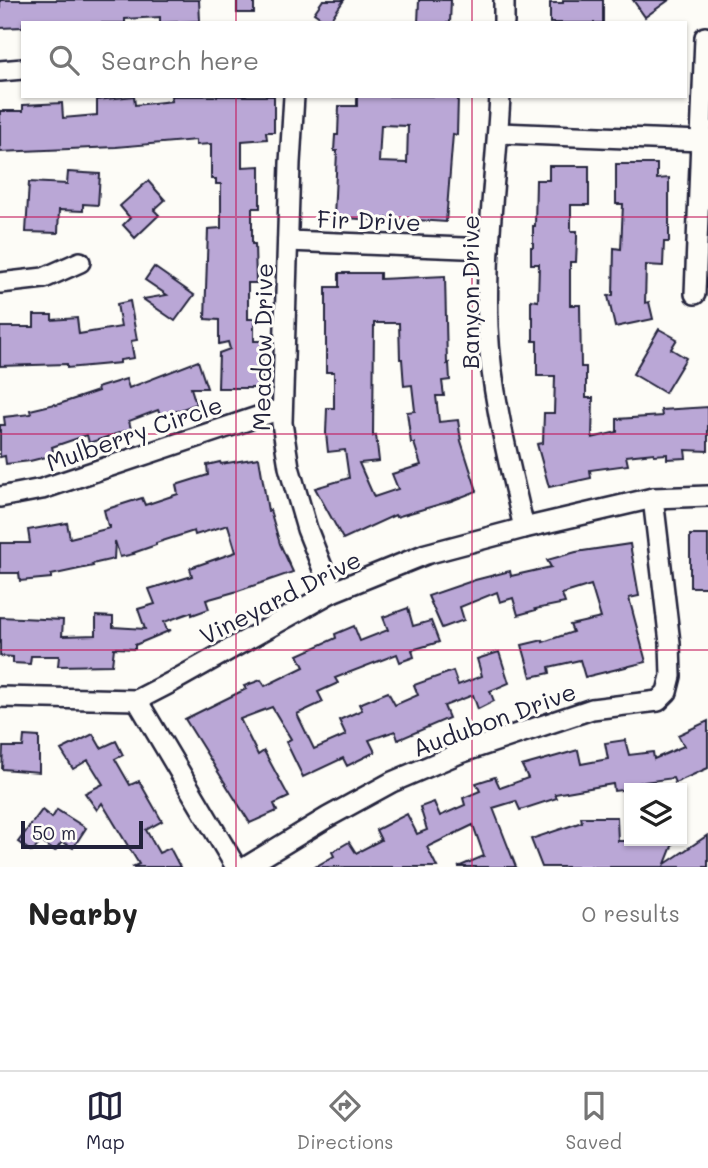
<!DOCTYPE html>
<style>
:root{--surface:#fff;--page:#f6f6f6;--text:#222;--muted:#767676;--line:#e0e0e0;--accent:#22223b}
body{margin:0;font-family:Mali,sans-serif;background:var(--page);color:var(--text)}
.controls{position:absolute;right:21px;bottom:21px;display:grid;overflow:hidden;border-radius:0px;box-shadow:0 2px 5px #0004}
.controls button{width:63px;height:63px;display:grid;place-items:center;padding:0;border:0;border-bottom:2px solid var(--line);background:var(--surface);color:var(--text);font:35px sans-serif}
.scale{position:absolute;left:21px;bottom:18px;width:122px;box-sizing:border-box;padding-left:7px;border:4px solid #22223b;border-top:0;font-size:19px;line-height:24px;white-space:nowrap;color:#22223b;-webkit-text-stroke:5px #fdfcf7;paint-order:stroke}
.list{margin:0;padding:0;list-style:none}
h2{display:flex;justify-content:space-between;align-items:center;height:91px;margin:0;padding:0 28px;font-size:30px}
h2 small{font-size:23px;font-weight:400;color:var(--muted)}
.icon{flex:none;width:38px;height:38px;fill:none;stroke:currentColor;stroke-width:2;stroke-linecap:round;stroke-linejoin:round}
.map{position:relative;flex:none;width:708px;height:867px;overflow:hidden}
.search{position:absolute;background:var(--surface);box-shadow:0 2px 5px #0004;left:21px;right:21px;top:21px;height:77px;display:flex;align-items:center;gap:18px;box-sizing:border-box;padding:0 24px;border-radius:0px;color:var(--muted);font-size:26px}
.sheet{height:203px;background:var(--surface)}
nav{display:flex;justify-content:space-around;align-items:center;box-sizing:border-box;height:98px;border-top:2px solid var(--line);background:var(--surface);font-size:19px;color:var(--muted)}
nav a{display:grid;justify-items:center;gap:4px}
nav .on{color:var(--accent)}
.map>svg:first-child{display:block}
.building{fill:#baa7d6;stroke:#22223b;stroke-width:2;fill-rule:evenodd}
.lines{fill:none;stroke-linecap:round;stroke-linejoin:round}
.street-casing{stroke:#22223b;stroke-width:24}
.street{stroke:#fdfcf7;stroke-width:19}
.grid{fill:none;stroke:#c2185b;stroke-width:2;stroke-opacity:0.55}
.labels{text-anchor:middle;dominant-baseline:central;stroke-width:6;stroke-linejoin:round;paint-order:stroke}
.street-label{font-size:24px;fill:#22223b;stroke:#fdfcf7}
</style>
<div class="map">
<svg width="708" height="867" viewBox="0 0 708 867">
<rect width="100%" height="100%" fill="#fdfcf7"/>
<filter id="ink" filterUnits="userSpaceOnUse"><feTurbulence type="fractalNoise" baseFrequency=".0143" numOctaves="2"/><feDisplacementMap in="SourceGraphic" scale="14" xChannelSelector="R" yChannelSelector="G"/><feConvolveMatrix kernelMatrix="1 2 1 2 8 2 1 2 1" color-interpolation-filters="sRGB"/></filter>
<g filter="url(#ink)">
<g class="building">
<path d="M0,0h199l1,21 -40,2v-6l-35,2v4h-102v4l-23,1z"/>
<rect x="237" y="0" width="17" height="13"/>
<path d="M323,0h21l-16,23 -14,-10z"/>
<path d="M419,0h32l-1,23h-32z"/>
<path d="M563,0h40v23h-53v-20h13z"/>
<path d="M633,0h36l-24,17z"/>
<path d="M134,96l1,9 37,-4 -1,-5h103v36h-8l1,7 -25,2v26l18,-1v42h-8v36h3l1,39h-8v36h6v22h8v47h-44l1,-35 11,-4 -2,-7 -9,2v-24l-14,-1 3,-90 13,-1v-44h-5v-5h-5v-35l-15,1v-5l-80,7 -116,5v-41h23v-6l39,-2 1,15 34,-3v-15z"/>
<path d="M357,96h101l-1,39 -4,-1 -7,88 -60,-4v3l-52,-4 3,-66h-3l1,-16h3l1,-29h18zM381,125l27,1 -1,37 -28,-1z"/>
<path d="M616,164h41v15l12,-1v64h-5l-1,24 -17,-1 -1,38 4,-1 4,17 -38,8 -7,-31 5,-1 1,-47 7,1 2,-45h-7z"/>
<path d="M549,166h40v39h-18v26h6v8l-1,23h-6v43h10l1,62h5v31h7l-1,40 25,-6v-13l45,-3 -1,-6 47,-3v44l-23,-1 1,8 -19,1v-5l-13,1v-2l-28,3 2,9 -38,5 1,8 -42,9 -12,-43 6,-1 1,-30h10l1,-37h-18v-35h-4v-24h-2v-17l7,1 1,-37h-8v-17h2v-21h2l1,-46h13z"/>
<path d="M68,172l32,2 -2,31 -15,-1v7l-24,-1 -1,23 -32,-1 3,-50 38,2z"/>
<path d="M148,181l17,19 -11,10 5,5 -24,23 -12,-13 7,-7 -10,-12z"/>
<path d="M154,267l40,28 -19,26 -32,-22 24,-4 -22,-15z"/>
<path d="M339,273h41v6l65,-3 2,88 2,-1 1,17 -8,1 2,15h-8l3,26 19,-2 3,21 16,50 -26,10 -55,16 -1,-2 -52,24 -28,-51 34,-10 -4,-28 -17,2 -2,-19 1,-25h7v-36h-8v-85h13zM374,323h25l1,36h2l2,27 8,-1 3,26 -8,1 4,31h3l7,22 -29,9 6,15 -24,8 -15,-34 20,-2 -3,-26 -3,1z"/>
<path d="M130,301l7,39 -6,1 3,17 -14,2v3l-53,5v-4l-67,2v-39h34v-12h18v5l25,-2 2,16 42,-7 -4,-23z"/>
<path d="M659,329l18,10 -6,10 15,9 -21,35 -32,-19z"/>
<path d="M198,361l9,27h-16l5,16 -35,13 -3,-7 -29,11 2,8 -42,14 -2,-8 -35,12 2,8 -24,6 -24,3 -1,-8 -5,1v-32h5l-1,-8 27,-3 -1,-4 25,-6 1,1 42,-14 -1,-3 29,-9 3,9z"/>
<path d="M259,458l9,53 2,-1 10,34 13,28 -55,19 -32,9 3,9 -17,6v-3l-28,10 3,8h4l-36,15v4l-21,-1 -2,17 -54,1 1,-10h-28l-1,8 -17,-1v-6l-13,-1v-39l63,3 -1,16 34,-1v-19l17,1v10l32,2 -7,-20 17,-5 -6,-15 43,-13 -2,-8 46,-16 -8,-27 -33,10 -1,-4 -38,12v2l-23,8 1,1 -14,3 -5,-16 -1,18 -22,5 1,2 -42,9v3l-31,3 -1,-8h-19v-30h30l-2,-13 39,-7 3,15 40,-10v-2h-2l-4,-16 38,-12 3,7 33,-11 -2,-9 32,-10 -1,-10 13,-3 1,2z"/>
<rect x="690" y="535" width="18" height="52"/>
<path d="M630,544l9,52 -10,2 17,64 -61,15 -5,-17 -31,7 1,6 -19,4 -9,-32 21,-5v2l30,-10 -3,-7 31,-7 -10,-33 -29,9 3,9 -30,6 1,1 -18,5 -5,-17 -13,4 -3,-10 -37,15 4,13 -22,8 -14,-32 47,-16 35,-9 1,5 40,-9 -4,-7 29,-8z"/>
<path d="M408,608l5,18 18,-5 8,21 -27,8 2,7 -14,5 -3,-8 -62,24 3,5 -20,9 5,10 -26,12 17,35 32,-14 -7,-15 23,-10 -3,-6 29,-12 7,13 23,-10 -4,-10 39,-14 5,14 24,-9 -5,-17 22,-7 10,31 -19,8 4,10 -16,8 -5,-14 -29,11 5,12 -51,22 -3,-9 -26,9 6,12 -28,14 -4,-8 -40,19 -17,-35 5,-3 -19,-32 -32,12 18,36 6,-4 25,46 -15,7 3,7 -27,12 -65,-104 61,-30 -2,-3 17,-6 4,6 39,-19 -6,-12 38,-17 -1,-4 19,-8 6,15 28,-11 -5,-13z"/>
<path d="M708,721v47l-33,15 -2,-5 -44,6v5l-15,2 -1,-7 -58,10 2,4 -37,12 -4,-9 -23,7 23,59h-58l26,-11 -11,-31 -46,22 10,20h-122l19,-11 -2,-4 17,-10 7,11 25,-13 -5,-10 31,-16 10,20 10,-4 -7,-23 14,-5 6,14 25,-11 -2,-7 17,-7 -4,-8 19,-6 5,11 28,-10 -6,-12 56,-16 3,14 27,-5 -3,-16 20,-3 4,15 24,-3 1,7 30,-13 -6,-11z"/>
<path d="M93,734l8,14 15,-7 7,14 -8,4 15,26 9,-4 23,40 -16,9 13,23 11,-5 10,19h-48l7,-3 -37,-61 -5,7 -12,-17 18,-9 -15,-24 -15,9 -12,-19z"/>
<path d="M24,736l15,1v35l-37,-3 1,-22h20z"/>
<path d="M42,810l10,8 5,-8 29,18 -13,20 -11,-6 -7,9 -14,-9 -9,10 -14,-10z"/>
<path d="M581,817h36l1,24h56l-9,23 43,-29v32h-166l-11,-28 51,-17z"/>
</g>
<g class="lines">
<defs>
<g id="street">
<path d="M504,23v-23"/>
<path d="M0,71l23,-2"/>
<path d="M294,96l-4,67 -8,260 7,44 18,62 25,63"/>
<path d="M500,96c-4,77 -15,154 -12,231 3,67 21,135 36,201"/>
<path d="M498,133l203,8"/>
<path d="M288,241l201,8"/>
<path d="M0,283l44,-5 36,-16"/>
<path d="M695,294l10,-257"/>
<path d="M0,497l42,-8 239,-80"/>
<path d="M0,697l137,3 33,-17 162,-91 94,-38 98,-26 129,-30 55,-2"/>
<path d="M137,700l99,167"/>
<path d="M246,867l82,-50 64,-35 68,-29 132,-44 66,-8 9,-9 4,-16 -1,-33 -17,-145"/>
</g>
</defs>
<use href="#street" class="street-casing"/>
<use href="#street" class="street"/>
</g>
</g>
<path class="grid" d="M236,0v23M472,0v23M236,96v771M472,96v771M0,217h708M0,434h708M0,650h708"/>
<g class="labels">
<g class="street-label">
<text transform="translate(369 220) rotate(2)">Fir Drive</text>
<text transform="translate(469 292) rotate(-90)">Banyon Drive</text>
<text transform="translate(262 347) rotate(-89)">Meadow Drive</text>
<text transform="translate(134 433) rotate(-19)">Mulberry Circle</text>
<text transform="translate(280 597) rotate(-27)">Vineyard Drive</text>
<text transform="translate(494 719) rotate(-20)">Audubon Drive</text>
</g>
</g>
</svg>
<div class="controls">
<button><svg class="icon" aria-label="layers" viewBox="0 0 24 24"><path d="M12 4l9 5-9 5-9-5zM3 14l9 5 9-5"/></svg></button>
</div>
<div class="scale">50 m</div>
<div class="search"><svg class="icon" aria-label="search" viewBox="0 0 24 24"><circle cx="10" cy="10" r="6"/><path d="M15 15l6 6"/></svg>Search here</div>
</div>
<section class="sheet">
<h2>Nearby<small>0 results</small></h2>
<ul class="list">
</ul>
</section>
<nav>
<a class="on"><svg class="icon" aria-label="map" viewBox="0 0 24 24"><path d="M3 6l6-2 6 2 6-2v14l-6 2-6-2-6 2zM9 4v14M15 6v14"/></svg>Map</a>
<a><svg class="icon" aria-label="directions" viewBox="0 0 24 24"><path d="M12 3l9 9-9 9-9-9zM9 14v-3h6M13 9l2 2-2 2"/></svg>Directions</a>
<a><svg class="icon" aria-label="saved" viewBox="0 0 24 24"><path d="M7 4h10v16l-5-4-5 4z"/></svg>Saved</a>
</nav>
